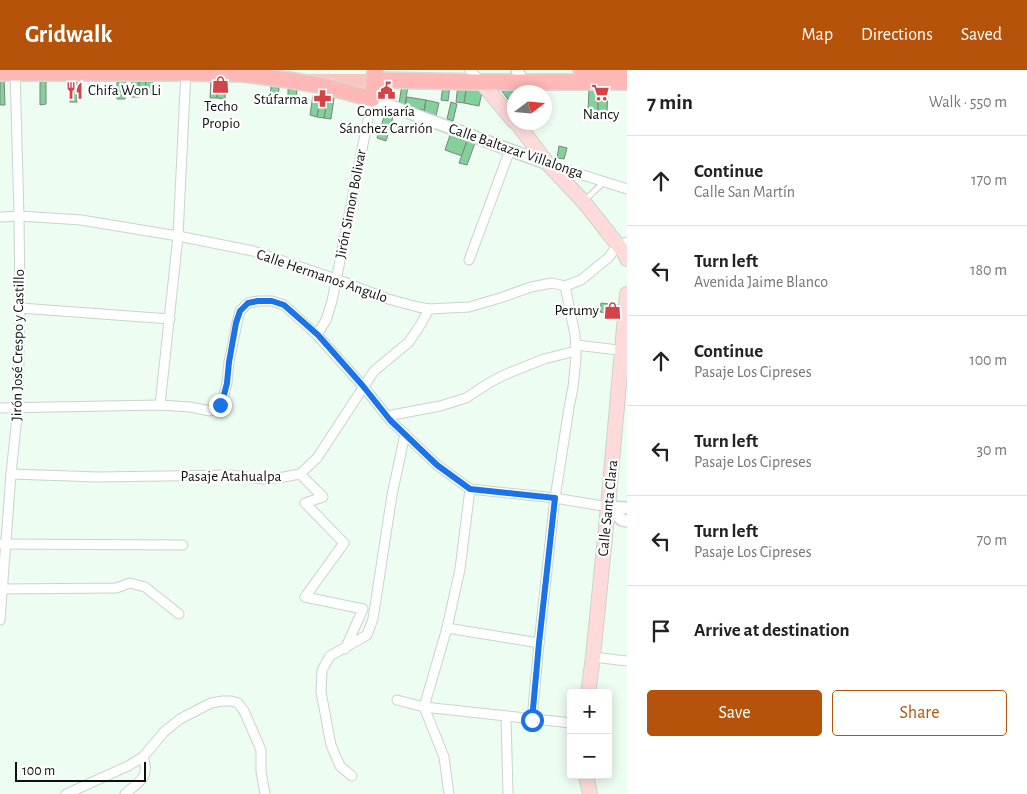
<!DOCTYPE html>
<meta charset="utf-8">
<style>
:root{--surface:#fff;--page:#f2f2f2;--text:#222;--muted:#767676;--line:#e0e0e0;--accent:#b45309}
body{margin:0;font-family:"Alegreya Sans",sans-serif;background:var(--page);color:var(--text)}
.controls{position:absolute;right:15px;bottom:15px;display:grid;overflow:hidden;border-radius:5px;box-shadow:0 2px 12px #0003}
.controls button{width:45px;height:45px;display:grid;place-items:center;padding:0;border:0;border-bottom:1px solid var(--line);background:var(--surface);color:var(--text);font:25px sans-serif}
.compass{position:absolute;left:507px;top:15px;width:45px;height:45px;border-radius:50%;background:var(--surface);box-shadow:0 2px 12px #0003;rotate:74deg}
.scale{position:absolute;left:15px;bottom:12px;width:131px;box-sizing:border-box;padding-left:5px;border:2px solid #0d120e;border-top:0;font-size:14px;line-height:18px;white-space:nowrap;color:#0d120e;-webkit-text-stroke:4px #fff;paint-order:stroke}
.stop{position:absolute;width:15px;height:15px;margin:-11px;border:4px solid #1a73e8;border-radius:50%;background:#fff}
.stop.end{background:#1a73e8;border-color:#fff;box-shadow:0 1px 5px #0008}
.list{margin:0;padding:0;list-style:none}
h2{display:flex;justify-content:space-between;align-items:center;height:65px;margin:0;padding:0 20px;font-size:21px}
h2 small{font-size:16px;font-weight:400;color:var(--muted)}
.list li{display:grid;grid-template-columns:32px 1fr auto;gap:15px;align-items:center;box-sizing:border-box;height:90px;padding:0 20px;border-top:1px solid var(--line)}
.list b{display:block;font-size:19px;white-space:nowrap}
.list p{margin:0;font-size:16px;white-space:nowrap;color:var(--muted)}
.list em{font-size:16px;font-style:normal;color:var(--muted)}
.actions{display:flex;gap:10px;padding:15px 20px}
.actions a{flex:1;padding:11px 0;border:1px solid var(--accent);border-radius:5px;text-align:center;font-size:18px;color:var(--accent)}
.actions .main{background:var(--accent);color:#fff}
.icon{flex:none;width:28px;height:28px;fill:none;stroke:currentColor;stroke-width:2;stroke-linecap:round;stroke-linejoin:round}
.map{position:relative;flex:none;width:627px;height:724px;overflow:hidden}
header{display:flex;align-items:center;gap:30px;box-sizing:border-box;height:70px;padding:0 25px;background:var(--accent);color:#fff}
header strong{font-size:24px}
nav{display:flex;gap:28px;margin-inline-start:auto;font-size:18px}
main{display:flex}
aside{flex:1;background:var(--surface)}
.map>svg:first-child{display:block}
.green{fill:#fac4c1}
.building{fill:#83d09b;stroke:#79867c}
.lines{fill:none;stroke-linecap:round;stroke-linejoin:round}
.service-casing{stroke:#c7d5ca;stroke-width:7}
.minor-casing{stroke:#c7d5ca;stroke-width:11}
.tertiary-casing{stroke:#c7d5ca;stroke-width:14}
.secondary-casing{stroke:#c7d5ca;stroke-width:16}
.primary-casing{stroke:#d8d9d8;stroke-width:18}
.service{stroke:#fff;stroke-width:4.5}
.minor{stroke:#fff;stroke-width:9}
.tertiary{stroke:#fff;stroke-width:11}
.secondary{stroke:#fedbda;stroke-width:14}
.primary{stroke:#feb8b6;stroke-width:15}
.route{stroke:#1a73e8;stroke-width:6}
.labels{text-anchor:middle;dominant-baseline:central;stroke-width:4.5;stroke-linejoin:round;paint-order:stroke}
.poi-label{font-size:15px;fill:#0d120e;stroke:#fff}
.street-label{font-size:15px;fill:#0d120e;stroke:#fff}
</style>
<header>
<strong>Gridwalk</strong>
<nav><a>Map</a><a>Directions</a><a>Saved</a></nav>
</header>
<main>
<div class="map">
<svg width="627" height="724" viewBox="0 0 627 724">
<rect width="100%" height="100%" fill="#eefdf2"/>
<path class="green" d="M299,4h72l-4,19 -69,-18z"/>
<g class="building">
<path d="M0,6h4l1,29h-5z"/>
<path d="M132,6l7,1v20h-8z"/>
<path d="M40,7h6v27l-6,1z"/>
<path d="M117,7h9l-1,22h-8z"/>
<path d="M139,7h7l-1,16h-6z"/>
<path d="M146,7h7l-1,16h-7z"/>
<rect x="70" y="8" width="7" height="24"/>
<path d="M211,10h7l-1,18h-7z"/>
<path d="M218,12h8l-1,17 -8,-1z"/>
<path d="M402,14l6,2 -3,19 -6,-1z"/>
<path d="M458,14l9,1 -3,18 -8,-1z"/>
<path d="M443,15l7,1 -2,15 -7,-1z"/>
<path d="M467,15l9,2 6,5 -3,14 -15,-3z"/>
<path d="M271,16l8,1 -1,17h-8z"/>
<path d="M506,16h5l5,6h-2v14h-1l-12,-16z"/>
<path d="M288,19h9l-1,16h-8z"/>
<path d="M589,19h9v22h-10z"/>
<path d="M598,19l10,1 -1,21h-9z"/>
<path d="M313,25l8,1 -4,21 -7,-2z"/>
<path d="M321,26l7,1 -4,21 -7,-1z"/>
<path d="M328,27l6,1 -3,21 -7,-1z"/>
<path d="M407,27l19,3 -2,10 -19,-3z"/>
<path d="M426,30l13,3 -3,13 -12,-2z"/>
<path d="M451,32l6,2 -4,17 -6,-2z"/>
<path d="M387,45l6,2 -7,24 -9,-3 7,-21z"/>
<path d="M450,65l17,6 -5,15 -17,-6z"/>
<path d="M467,71l8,2 -8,22 -8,-2z"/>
<path d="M559,76l8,2 -3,11 -7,-1z"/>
<path d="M601,233l17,2 -1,9 -17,-2z"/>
</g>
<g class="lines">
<defs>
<path id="service" d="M585,130l19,-18"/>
<g id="minor">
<path d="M470,0l11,12"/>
<path d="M551,95l76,24"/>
<path d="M0,147l19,-1 62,4 97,16 75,15 83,28 52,20 30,8 11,2 40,-2 31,-9 31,-11 21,-4 13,3 16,-6 27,-22 10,-13 9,-3"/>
<path d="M469,190l41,-110"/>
<path d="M20,238l150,11"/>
<path d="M317,265l9,-15 6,-19 40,-202"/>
<path d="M576,275l51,6"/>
<path d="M160,335l18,-169 8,-166"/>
<path d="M0,338l160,-3 30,2 20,4 10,-6 3,-6 4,-16 2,-21 8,-39 3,-12 8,-8 10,-2h14l12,4 33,30 46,51 27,34 47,45 33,24 85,9 53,9"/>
<path d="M387,346l53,-10 26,-8 23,-15 15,-8 40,-16 32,-8"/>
<path d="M11,404l87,3 133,-2 31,4 22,-2 16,-3 17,-16 57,-87 35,-29 12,-18 8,-15"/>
<path d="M300,404l23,23 -18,6 39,40 -39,54 58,12 -18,40"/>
<path d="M0,474l183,1"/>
<path d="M3,519l113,-1 14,-5 15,4 34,27"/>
<path d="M0,550l11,-146 7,-67 2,-99 -1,-92 -4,-146"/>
<path d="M447,558l92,15"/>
<path d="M593,587l34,4"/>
<path d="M397,630l27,7 147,16"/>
<path d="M506,646l2,78"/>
<path d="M532,650l7,-77 16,-145 14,-90 4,-21 3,-30 -1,-22 -10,-49"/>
<path d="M352,706l-12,-10 -9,-21 -10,-53 1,-22 8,-14 37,-21 6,-16 19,-124 13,-61"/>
<path d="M66,724l62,-28 15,-9 21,-25 16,-13 31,-16 12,-2h8l7,2 6,8 17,39v21l4,23"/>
<path d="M125,724c13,-12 26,-16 18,-37"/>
<path d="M449,724l-5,-37 -20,-50 23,-79 13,-59 10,-80"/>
</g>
<g id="tertiary">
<path d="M517,0l6,12"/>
<path d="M372,29l176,65"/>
<path d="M608,437l14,13 5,1"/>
<path d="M608,437l19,1"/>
</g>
<g id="secondary">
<path d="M481,12l33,39"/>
<path d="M516,52l32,42 35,37 42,53 2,5"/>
<path d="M588,623l5,-36 15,-150 19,-213"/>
<path d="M586,705l4,19"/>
</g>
<g id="primary">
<path d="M581,0l46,1"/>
<path d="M0,3h185l58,1 45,6 37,6 47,13 3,-29"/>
<path d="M374,10l107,2h146"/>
</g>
</defs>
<use href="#service" class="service-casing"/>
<use href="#minor" class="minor-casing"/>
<use href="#tertiary" class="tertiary-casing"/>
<use href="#secondary" class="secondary-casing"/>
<use href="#primary" class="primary-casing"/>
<use href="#service" class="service"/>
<use href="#minor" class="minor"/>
<use href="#tertiary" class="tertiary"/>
<use href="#secondary" class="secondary"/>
<use href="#primary" class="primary"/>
</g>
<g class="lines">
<path class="route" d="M220,335l3,-6 4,-16 2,-21 7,-39 4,-12 8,-8 10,-2h14l12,4 34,30 45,51 27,34 47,45 33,24 85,9 -16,145 -7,77"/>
</g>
<defs>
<symbol id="shop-bare" viewBox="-9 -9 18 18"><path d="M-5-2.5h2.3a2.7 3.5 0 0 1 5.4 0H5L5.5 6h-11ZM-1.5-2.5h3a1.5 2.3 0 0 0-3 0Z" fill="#d34348" stroke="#fff" stroke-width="2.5" paint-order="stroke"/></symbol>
<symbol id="restaurant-bare" viewBox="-9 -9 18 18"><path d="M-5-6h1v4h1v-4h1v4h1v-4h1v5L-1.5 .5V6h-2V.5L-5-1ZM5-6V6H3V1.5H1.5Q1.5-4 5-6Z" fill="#d34348" stroke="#fff" stroke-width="2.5" paint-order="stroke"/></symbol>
<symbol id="civic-bare" viewBox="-9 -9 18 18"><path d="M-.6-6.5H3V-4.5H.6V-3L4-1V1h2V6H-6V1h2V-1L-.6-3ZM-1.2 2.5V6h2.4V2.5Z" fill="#d34348" stroke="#fff" stroke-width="2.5" paint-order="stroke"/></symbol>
<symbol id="supermarket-bare" viewBox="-9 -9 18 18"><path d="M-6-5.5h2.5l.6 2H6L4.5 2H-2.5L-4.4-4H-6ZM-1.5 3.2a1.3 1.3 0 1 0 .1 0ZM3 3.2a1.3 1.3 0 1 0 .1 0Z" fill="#d34348" stroke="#fff" stroke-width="2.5" paint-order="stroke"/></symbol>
<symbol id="pharmacy-bare" viewBox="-9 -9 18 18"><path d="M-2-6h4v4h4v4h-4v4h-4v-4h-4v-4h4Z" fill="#d34348" stroke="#fff" stroke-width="2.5" paint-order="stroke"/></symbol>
</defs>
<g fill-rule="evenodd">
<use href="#shop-bare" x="208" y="2" width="25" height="25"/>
<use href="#restaurant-bare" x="62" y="8" width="25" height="25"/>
<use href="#civic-bare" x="374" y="8" width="25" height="25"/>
<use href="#supermarket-bare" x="588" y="10" width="25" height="25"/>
<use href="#pharmacy-bare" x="310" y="16" width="25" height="25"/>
<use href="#shop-bare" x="600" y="228" width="25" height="25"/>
</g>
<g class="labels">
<g class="poi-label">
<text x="88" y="20" text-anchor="start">Chifa Won Li</text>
<text x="308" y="29" text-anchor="end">Stúfarma</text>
<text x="221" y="36">Techo<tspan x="221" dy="17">Propio</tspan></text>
<text x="386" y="41">Comisaría<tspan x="386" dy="17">Sánchez Carrión</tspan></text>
<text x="601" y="44">Nancy</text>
<text x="599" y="240" text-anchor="end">Perumy</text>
</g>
<g class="street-label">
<text transform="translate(516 81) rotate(19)">Calle Baltazar Villalonga</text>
<text transform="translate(351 134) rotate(-79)">Jirón Simon Bolivar</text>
<text transform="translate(322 206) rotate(19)">Calle Hermanos Angulo</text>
<text transform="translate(18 275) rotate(-89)">Jirón José Crespo y Castillo</text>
<text x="231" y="406">Pasaje Atahualpa</text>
<text transform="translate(608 438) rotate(-84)">Calle Santa Clara</text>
</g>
</g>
</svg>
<div class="controls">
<button>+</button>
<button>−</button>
</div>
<svg class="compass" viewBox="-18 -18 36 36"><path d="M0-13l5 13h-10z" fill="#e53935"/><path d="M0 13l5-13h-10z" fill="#767676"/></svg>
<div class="scale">100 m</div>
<div class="stop" style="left:532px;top:650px"></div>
<div class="stop end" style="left:220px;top:335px"></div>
</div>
<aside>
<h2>7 min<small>Walk · 550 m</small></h2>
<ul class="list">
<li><svg class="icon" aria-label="ahead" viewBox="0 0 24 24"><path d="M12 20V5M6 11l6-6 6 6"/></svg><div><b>Continue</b><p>Calle San Martín</p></div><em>170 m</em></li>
<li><svg class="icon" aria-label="left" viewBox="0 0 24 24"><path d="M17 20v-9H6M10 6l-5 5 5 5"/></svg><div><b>Turn left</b><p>Avenida Jaime Blanco</p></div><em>180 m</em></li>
<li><svg class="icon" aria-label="ahead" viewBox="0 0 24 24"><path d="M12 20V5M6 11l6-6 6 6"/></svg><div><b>Continue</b><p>Pasaje Los Cipreses</p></div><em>100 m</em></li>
<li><svg class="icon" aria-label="left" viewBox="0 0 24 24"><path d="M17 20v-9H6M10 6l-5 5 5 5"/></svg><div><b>Turn left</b><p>Pasaje Los Cipreses</p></div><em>30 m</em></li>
<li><svg class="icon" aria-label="left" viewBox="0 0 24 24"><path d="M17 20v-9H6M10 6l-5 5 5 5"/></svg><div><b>Turn left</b><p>Pasaje Los Cipreses</p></div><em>70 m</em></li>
<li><svg class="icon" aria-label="arrive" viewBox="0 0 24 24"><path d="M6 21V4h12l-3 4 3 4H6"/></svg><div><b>Arrive at destination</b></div></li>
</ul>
<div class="actions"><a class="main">Save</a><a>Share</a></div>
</aside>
</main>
